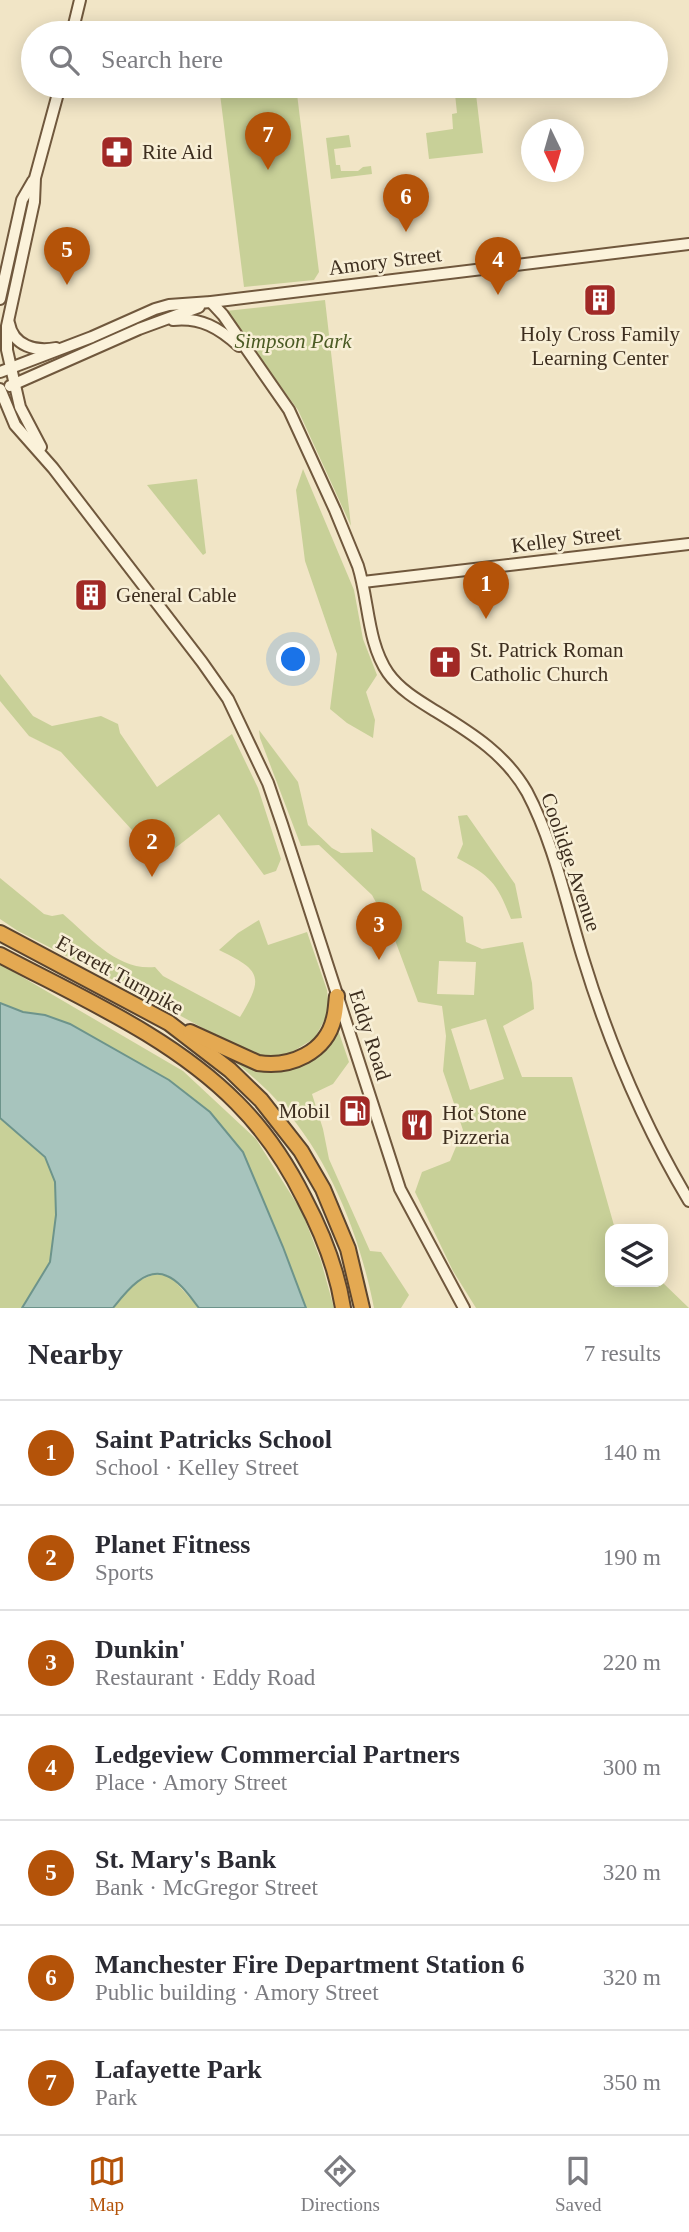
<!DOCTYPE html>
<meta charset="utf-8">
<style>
:root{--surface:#fff;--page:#f7f7f7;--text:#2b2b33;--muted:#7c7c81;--line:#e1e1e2;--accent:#b45309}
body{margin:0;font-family:"Times New Roman",serif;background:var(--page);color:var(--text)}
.controls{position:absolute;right:21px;bottom:21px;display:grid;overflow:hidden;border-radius:14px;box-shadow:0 4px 18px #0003}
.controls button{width:63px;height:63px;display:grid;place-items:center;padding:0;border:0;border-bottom:2px solid var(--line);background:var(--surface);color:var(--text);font:35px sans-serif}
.compass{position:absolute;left:521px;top:119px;width:63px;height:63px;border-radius:50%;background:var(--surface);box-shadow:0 4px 18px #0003;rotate:175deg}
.you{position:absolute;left:294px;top:660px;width:24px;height:24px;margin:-18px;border:5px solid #fff;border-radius:50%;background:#1a73e8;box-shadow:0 0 0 10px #1a73e833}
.badge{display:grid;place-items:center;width:46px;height:46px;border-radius:50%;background:var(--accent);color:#fff;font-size:23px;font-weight:700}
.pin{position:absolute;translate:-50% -58px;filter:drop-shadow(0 2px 4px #0008)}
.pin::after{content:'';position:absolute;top:37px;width:24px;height:21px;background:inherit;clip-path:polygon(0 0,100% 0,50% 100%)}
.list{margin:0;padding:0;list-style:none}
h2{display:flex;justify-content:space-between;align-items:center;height:91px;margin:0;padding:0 28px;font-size:30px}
h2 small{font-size:23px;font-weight:400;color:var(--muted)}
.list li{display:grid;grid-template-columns:46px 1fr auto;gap:21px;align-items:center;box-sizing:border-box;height:105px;padding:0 28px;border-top:2px solid var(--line)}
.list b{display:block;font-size:26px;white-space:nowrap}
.list p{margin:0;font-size:23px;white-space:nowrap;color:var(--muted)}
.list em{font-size:23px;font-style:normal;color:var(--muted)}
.icon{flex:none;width:38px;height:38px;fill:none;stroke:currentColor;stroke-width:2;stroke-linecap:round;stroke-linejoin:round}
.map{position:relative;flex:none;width:689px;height:1308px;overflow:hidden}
.search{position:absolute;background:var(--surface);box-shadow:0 4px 18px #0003;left:21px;right:21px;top:21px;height:77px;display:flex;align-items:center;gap:18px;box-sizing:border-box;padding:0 24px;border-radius:38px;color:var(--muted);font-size:26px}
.sheet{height:826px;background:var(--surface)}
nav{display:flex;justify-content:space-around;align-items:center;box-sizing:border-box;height:98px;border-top:2px solid var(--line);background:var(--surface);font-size:19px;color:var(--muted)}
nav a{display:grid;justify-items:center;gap:4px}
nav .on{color:var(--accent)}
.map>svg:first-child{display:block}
.green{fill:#c8d098;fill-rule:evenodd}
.water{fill:#a7c4bd;stroke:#6d948b;stroke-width:2}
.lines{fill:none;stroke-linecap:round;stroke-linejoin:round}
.secondary-casing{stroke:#70583d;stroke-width:14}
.highway-casing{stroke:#5c452e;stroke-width:18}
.secondary{stroke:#fbf2da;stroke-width:10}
.highway{stroke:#e4a952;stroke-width:14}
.labels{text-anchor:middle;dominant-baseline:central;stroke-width:5;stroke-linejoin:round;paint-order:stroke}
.poi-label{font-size:21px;fill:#3d2e1f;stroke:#f8efd6;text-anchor:start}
.street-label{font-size:21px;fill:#3d2e1f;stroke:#f8efd6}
.park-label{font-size:21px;font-style:italic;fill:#4b5b24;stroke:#f8efd6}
</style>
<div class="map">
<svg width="689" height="1308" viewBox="0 0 689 1308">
<rect width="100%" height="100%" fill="#f1e5c6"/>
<g class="green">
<path d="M219,86h77l23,186 -5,8 -70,7z"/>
<path d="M426,86h49l8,67 -54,6 -3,-26 27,-4 -1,-15 5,-1 -2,-19h-28z"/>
<path d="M349,135l2,12 -17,2 2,16h4l1,6h17l5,-4 8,-1 1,8 -41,5 -5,-41z"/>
<path d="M325,300l26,226 -53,-116 -72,-99z"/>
<path d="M303,469l51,121 9,49 14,36 -11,17 9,28 -2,18 -26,-15 -17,-14 7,-55 -32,-93 -9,-71z"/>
<path d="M197,479l9,74 -3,2 -56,-70z"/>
<path d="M0,674l33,42 19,10 49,-10 17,8 2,9 37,54 75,-53 26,54 23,71 -5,12 -12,4 -45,-61 -54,42 -7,-9 -6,5 -91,-100 -32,-16 -29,-35z"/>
<path d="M259,730l39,52 10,43 24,23 9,5 32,-1 -2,-24 44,30 7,32 41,27 3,25 16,7 41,-7 9,41 2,26 -31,17 19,51h50l43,152h-5v53h52l27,26h-213l-23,-37 -38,-79 7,-20 28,-11 13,-31 -20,-59 3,-35 -4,-30 -24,-4 -26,-70 -20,-37 -53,-50 -18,1 -41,-108zM439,961l37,1 -2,33 -37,-1zM486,1019l18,60 -34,11 -19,-61z"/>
<path d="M467,815l48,69 7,34 -11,1c-14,-36 -20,-43 -54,-61l6,-14 -5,-28z"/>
<path d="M0,878l44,36 8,2 11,-2c27,23 54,57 92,53l8,9 77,41c25,-41 20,-47 -21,-67l19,-17 21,-13 9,25 39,-13 20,58 2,21 -14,27 -28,17 -33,1 -106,-58 -130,-67 -18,-12z"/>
<path d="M0,964l183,107 73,68 46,73 19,49 13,47h-28l-23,-61 -40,-95 -198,-137 -22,-3 -23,-9z"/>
<path d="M336,1024l13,38 -16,22 -21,10 11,35 6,30 41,92 11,1 28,43 -8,13h-27c-14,-71 -43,-147 -92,-202 -16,-19 -36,-35 -55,-51l72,8z"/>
<path d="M0,1118l45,40 10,24 1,33 -6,47 -28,46h-22z"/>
<path d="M157,1273l13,3 29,32h-86l21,-25z"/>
</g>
<path class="water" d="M0,1003l23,9 22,3 25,9 99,56 41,32 33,40 40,95 23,61h-107c-8,-10 -19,-27 -32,-32 -22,-10 -42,17 -54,32h-91l28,-46 6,-47 -1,-33 -10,-25 -45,-39z"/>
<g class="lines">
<defs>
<g id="secondary">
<path d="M72,33l8,-33"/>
<path d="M0,299l22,-99 11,-19"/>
<path d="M211,302l12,13 66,95 46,100 23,56c11,35 9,76 30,107 12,17 31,28 49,39 36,22 69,43 90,80 27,51 39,111 56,166 26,85 60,166 106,243"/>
<path d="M173,320c28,-3 46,8 66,26"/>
<path d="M9,323c4,23 27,29 47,25"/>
<path d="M0,372l92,-35 63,-28 14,-4 42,-3 478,-58"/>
<path d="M10,386l129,-57 60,-22"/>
<path d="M0,389l15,36 38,43 149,194 26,37 40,84 14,41 118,365 64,119"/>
<path d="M41,447l-21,-40 -13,-57v-24l27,-124 1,-24 25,-92"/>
<path d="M363,582l326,-38"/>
</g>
<g id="highway">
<path d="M0,933l169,90 61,47 31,30 40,51 22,38 25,60 14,59"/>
<path d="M0,955c81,43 172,82 237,148 28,28 50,61 67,95 18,34 33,72 39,110"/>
<path d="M190,1032l68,31c32,5 68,-10 76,-45 2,-7 2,-15 3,-22"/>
</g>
</defs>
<use href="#secondary" class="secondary-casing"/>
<use href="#highway" class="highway-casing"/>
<use href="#secondary" class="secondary"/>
<use href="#highway" class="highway"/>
</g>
<defs>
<symbol id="pharmacy-square" viewBox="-11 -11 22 22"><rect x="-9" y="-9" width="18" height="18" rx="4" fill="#a12926" stroke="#f8efd6"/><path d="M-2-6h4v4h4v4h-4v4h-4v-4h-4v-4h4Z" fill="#fff"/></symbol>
<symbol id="building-square" viewBox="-11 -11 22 22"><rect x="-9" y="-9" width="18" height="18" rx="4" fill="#a12926" stroke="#f8efd6"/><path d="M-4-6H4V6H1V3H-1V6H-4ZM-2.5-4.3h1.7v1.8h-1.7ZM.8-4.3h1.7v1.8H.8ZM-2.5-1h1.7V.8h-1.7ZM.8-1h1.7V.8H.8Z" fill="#fff"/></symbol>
<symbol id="church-square" viewBox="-11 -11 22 22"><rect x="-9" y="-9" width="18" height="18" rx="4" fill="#a12926" stroke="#f8efd6"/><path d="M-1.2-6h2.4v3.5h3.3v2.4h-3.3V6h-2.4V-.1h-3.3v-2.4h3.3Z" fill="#fff"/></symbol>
<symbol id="fuel-square" viewBox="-11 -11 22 22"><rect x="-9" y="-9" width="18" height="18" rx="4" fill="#a12926" stroke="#f8efd6"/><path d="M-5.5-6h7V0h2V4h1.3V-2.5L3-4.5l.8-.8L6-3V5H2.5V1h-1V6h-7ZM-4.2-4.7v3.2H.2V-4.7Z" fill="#fff"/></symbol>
<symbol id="restaurant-square" viewBox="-11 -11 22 22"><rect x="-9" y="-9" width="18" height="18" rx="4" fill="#a12926" stroke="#f8efd6"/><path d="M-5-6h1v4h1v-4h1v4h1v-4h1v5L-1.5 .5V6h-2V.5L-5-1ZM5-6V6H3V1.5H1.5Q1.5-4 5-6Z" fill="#fff"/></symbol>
</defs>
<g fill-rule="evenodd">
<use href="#pharmacy-square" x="98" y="133" width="38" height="38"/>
<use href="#building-square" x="581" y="281" width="38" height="38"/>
<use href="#building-square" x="72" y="576" width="38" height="38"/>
<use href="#church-square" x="426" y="643" width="38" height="38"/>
<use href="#fuel-square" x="336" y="1092" width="38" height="38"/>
<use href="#restaurant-square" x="398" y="1106" width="38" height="38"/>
</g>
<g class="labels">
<g class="poi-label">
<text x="142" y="152">Rite Aid</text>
<text x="600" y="334" text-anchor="middle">Holy Cross Family<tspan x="600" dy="24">Learning Center</tspan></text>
<text x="116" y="595">General Cable</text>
<text x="470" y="650">St. Patrick Roman<tspan x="470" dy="24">Catholic Church</tspan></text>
<text x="330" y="1111" text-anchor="end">Mobil</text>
<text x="442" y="1113">Hot Stone<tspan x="442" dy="24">Pizzeria</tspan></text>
</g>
<g class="street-label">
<text transform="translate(385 261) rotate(-7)">Amory Street</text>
<text transform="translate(566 539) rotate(-7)">Kelley Street</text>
<text transform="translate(571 862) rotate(71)">Coolidge Avenue</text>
<text transform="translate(120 975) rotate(29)">Everett Turnpike</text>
<text transform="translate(370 1035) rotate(72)">Eddy Road</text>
</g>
<g class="park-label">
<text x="293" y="341">Simpson Park</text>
</g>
</g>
</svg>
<div class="controls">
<button><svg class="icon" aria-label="layers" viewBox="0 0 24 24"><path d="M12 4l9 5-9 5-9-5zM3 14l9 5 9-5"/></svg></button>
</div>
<svg class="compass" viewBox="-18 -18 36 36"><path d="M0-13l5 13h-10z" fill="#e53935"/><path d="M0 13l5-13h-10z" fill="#7c7c81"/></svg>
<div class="you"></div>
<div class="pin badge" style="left:486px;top:619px">1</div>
<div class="pin badge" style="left:152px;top:877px">2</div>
<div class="pin badge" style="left:379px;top:960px">3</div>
<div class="pin badge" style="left:498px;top:295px">4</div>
<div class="pin badge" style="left:67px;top:285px">5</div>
<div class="pin badge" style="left:406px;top:232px">6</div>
<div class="pin badge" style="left:268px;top:170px">7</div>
<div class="search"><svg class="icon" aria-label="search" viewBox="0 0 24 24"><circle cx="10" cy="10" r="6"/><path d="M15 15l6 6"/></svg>Search here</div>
</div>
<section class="sheet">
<h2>Nearby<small>7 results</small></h2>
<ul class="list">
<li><span class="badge">1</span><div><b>Saint Patricks School</b><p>School · Kelley Street</p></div><em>140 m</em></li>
<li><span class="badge">2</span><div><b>Planet Fitness</b><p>Sports</p></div><em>190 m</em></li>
<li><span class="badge">3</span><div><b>Dunkin'</b><p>Restaurant · Eddy Road</p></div><em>220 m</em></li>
<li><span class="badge">4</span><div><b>Ledgeview Commercial Partners</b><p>Place · Amory Street</p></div><em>300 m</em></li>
<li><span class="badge">5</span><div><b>St. Mary's Bank</b><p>Bank · McGregor Street</p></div><em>320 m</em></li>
<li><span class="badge">6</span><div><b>Manchester Fire Department Station 6</b><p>Public building · Amory Street</p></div><em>320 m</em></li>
<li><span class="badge">7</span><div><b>Lafayette Park</b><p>Park</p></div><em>350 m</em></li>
</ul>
</section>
<nav>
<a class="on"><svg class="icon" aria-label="map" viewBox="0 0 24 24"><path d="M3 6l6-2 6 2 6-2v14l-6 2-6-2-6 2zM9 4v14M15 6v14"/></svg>Map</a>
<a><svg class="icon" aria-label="directions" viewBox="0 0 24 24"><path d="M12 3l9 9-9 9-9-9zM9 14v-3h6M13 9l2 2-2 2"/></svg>Directions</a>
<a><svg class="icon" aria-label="saved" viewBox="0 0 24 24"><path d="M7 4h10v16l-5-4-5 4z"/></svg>Saved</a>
</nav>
